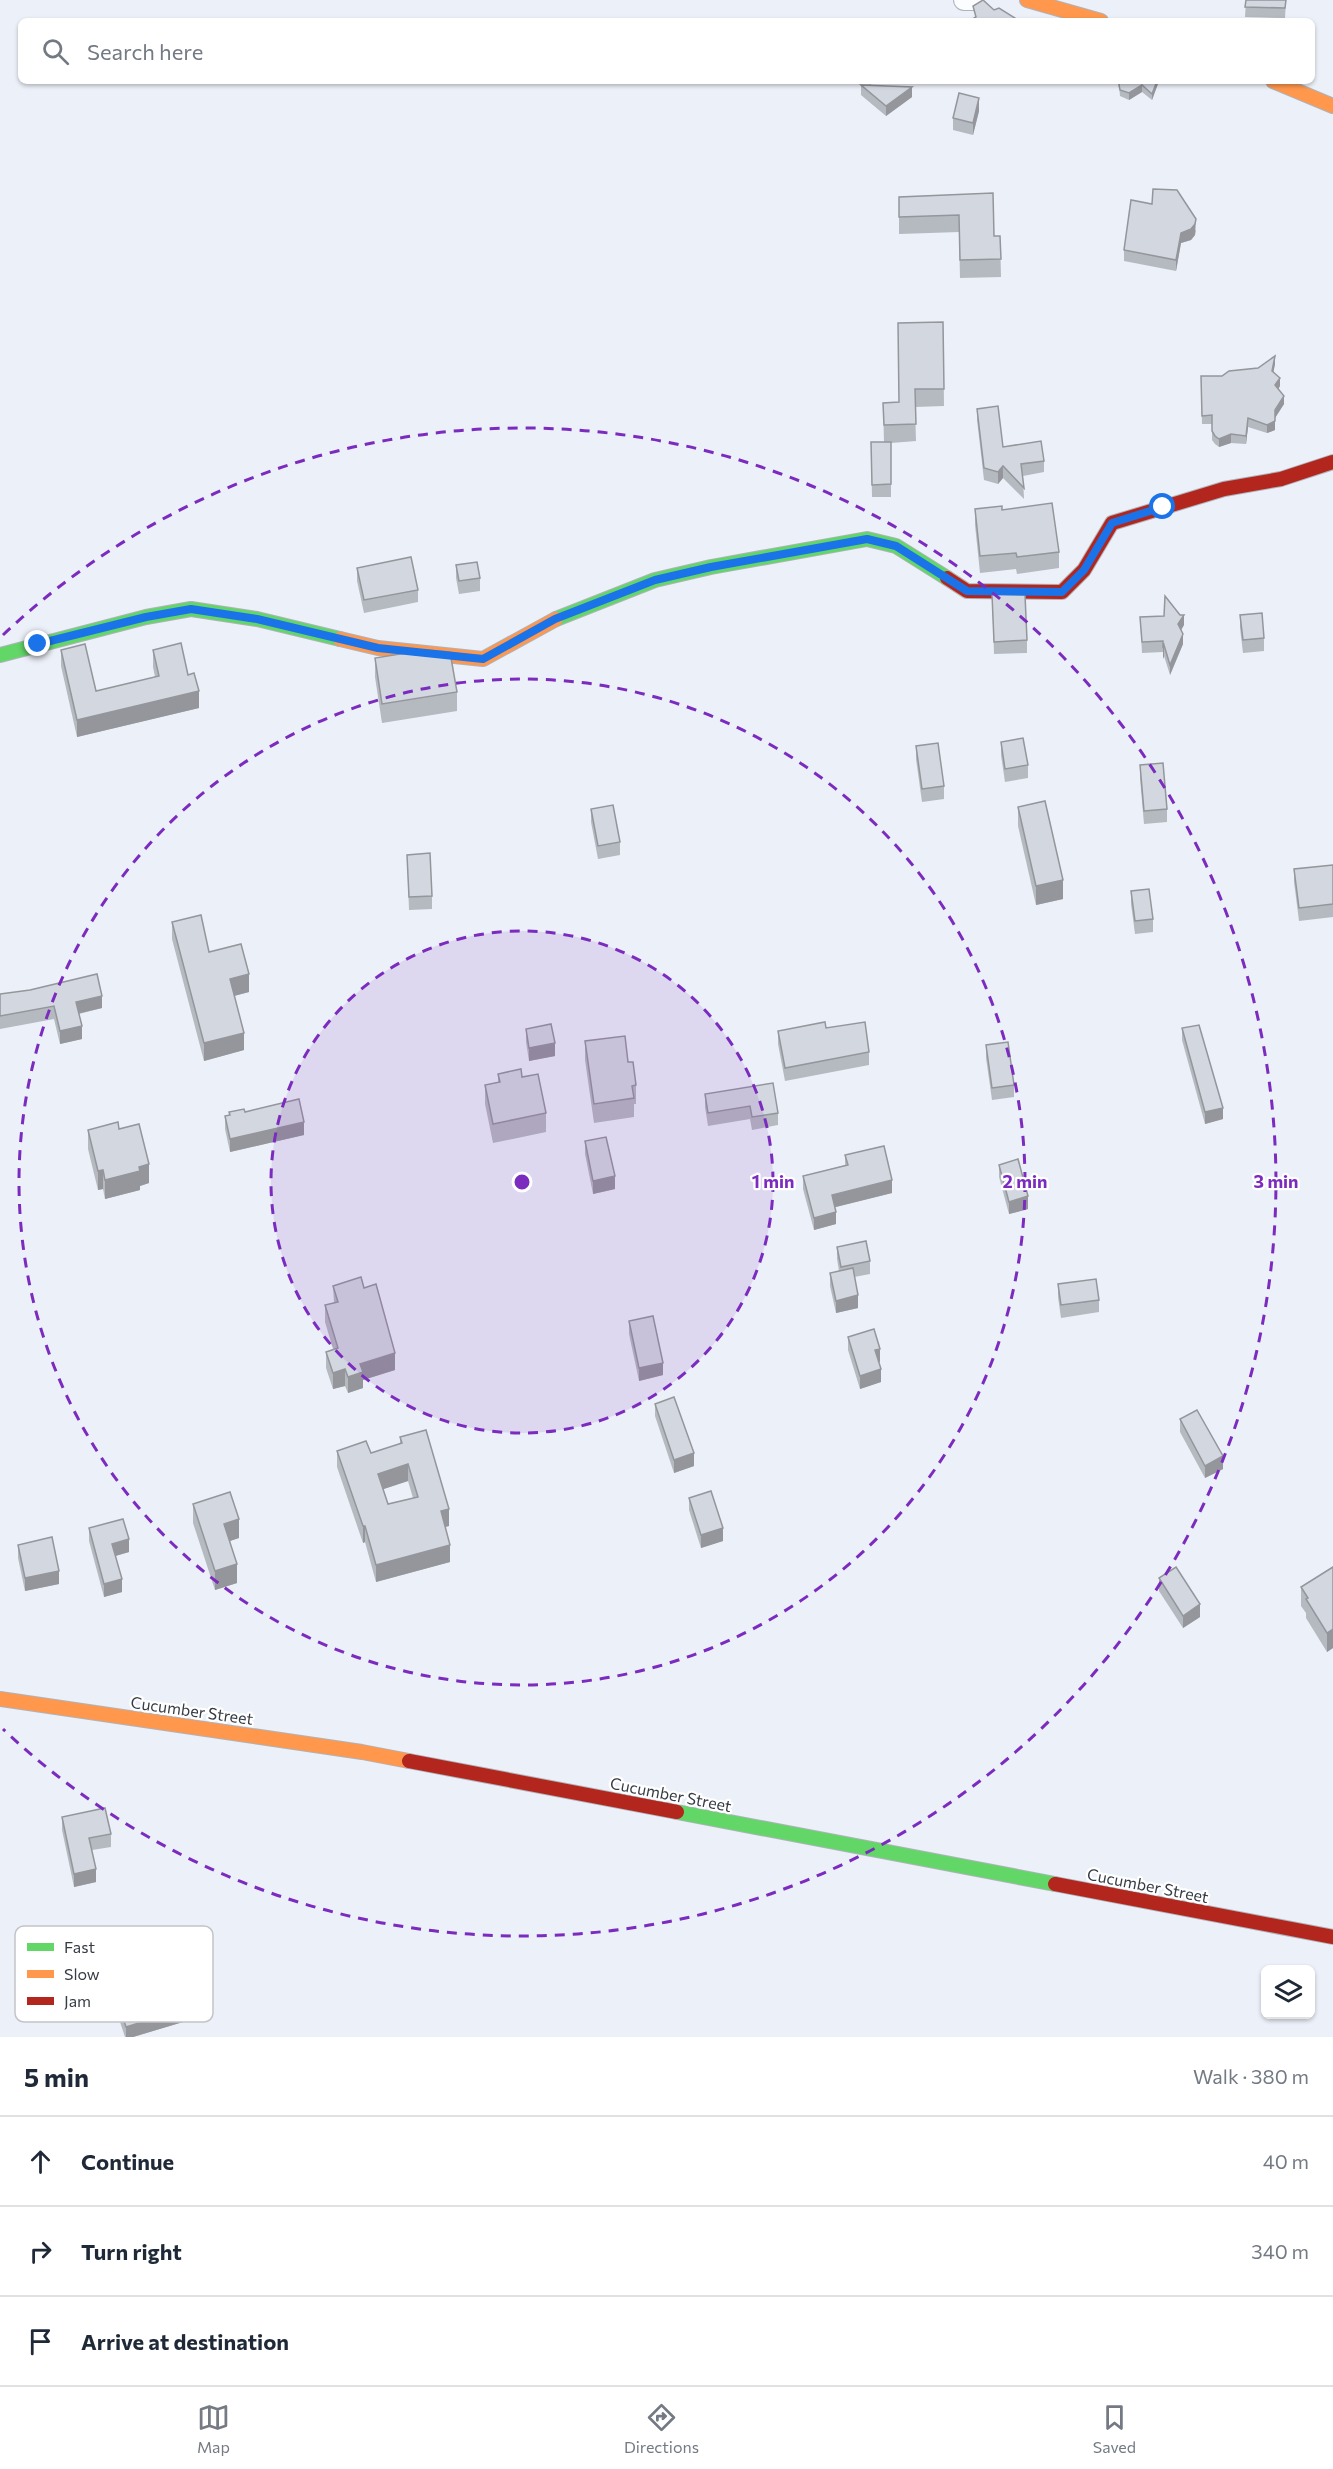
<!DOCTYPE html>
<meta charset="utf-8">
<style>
:root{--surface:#fff;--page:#f2f2f3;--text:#1f2937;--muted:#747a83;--line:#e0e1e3;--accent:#767b83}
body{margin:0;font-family:Commissioner,sans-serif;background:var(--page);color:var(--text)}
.controls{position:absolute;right:18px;bottom:18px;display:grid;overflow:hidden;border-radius:9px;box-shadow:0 2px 4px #0004}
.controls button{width:54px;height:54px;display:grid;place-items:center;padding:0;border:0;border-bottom:2px solid var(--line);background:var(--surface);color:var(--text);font:30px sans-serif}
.stop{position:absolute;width:18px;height:18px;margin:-14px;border:4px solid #1a73e8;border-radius:50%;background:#fff}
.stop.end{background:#1a73e8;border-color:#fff;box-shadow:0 2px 6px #0008}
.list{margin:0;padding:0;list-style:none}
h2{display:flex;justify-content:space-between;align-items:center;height:78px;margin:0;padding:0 24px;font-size:26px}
h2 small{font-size:20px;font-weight:400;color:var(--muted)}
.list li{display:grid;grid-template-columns:39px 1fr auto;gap:18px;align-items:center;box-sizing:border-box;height:90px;padding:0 24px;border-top:2px solid var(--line)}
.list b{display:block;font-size:22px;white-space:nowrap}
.list em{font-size:20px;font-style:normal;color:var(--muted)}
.icon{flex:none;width:33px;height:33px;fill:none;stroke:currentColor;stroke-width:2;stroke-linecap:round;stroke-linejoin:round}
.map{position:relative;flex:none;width:1333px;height:2037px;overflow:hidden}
.search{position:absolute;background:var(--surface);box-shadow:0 2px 4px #0004;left:18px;right:18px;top:18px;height:66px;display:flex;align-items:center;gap:15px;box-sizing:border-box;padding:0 21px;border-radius:9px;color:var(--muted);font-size:22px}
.sheet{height:348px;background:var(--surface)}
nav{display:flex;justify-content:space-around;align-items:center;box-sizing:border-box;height:84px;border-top:2px solid var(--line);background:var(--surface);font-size:16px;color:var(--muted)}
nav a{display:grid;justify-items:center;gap:3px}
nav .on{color:var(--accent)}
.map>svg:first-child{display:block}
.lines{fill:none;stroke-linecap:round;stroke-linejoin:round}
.street-casing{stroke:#afb3ba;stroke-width:22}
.fast-casing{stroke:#afb3ba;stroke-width:16}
.slow-casing{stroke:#afb3ba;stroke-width:16}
.jam-casing{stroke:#afb3ba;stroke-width:16}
.street{stroke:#fcfdfe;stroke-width:20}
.fast{stroke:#63d668;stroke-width:14}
.slow{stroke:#ff974d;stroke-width:14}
.jam{stroke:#b3261e;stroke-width:14}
.wall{fill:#b5b9c0;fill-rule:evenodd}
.shaded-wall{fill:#94969c}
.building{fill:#d3d7df;stroke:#94969c;stroke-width:1.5;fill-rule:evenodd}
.route{stroke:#1a73e8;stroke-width:8}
.ring{fill:none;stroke:#7b2cbf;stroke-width:3;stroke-dasharray:10 8}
.labels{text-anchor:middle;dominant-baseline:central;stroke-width:4.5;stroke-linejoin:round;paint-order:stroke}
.street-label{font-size:16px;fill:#363c44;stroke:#fff}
.key{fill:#fff;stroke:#c3c4c7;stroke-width:1.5}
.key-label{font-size:16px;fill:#363c44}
.centre{fill:#7b2cbf;stroke:#fff;stroke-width:3}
.ring-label{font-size:18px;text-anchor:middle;font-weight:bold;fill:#7b2cbf;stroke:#fff;stroke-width:4.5;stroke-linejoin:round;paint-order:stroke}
</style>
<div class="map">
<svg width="1333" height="2037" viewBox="0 0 1333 2037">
<rect width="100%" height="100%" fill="#ecf0f8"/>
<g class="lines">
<defs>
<path id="street" d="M964,0h9"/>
<g id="fast">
<path d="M556,619l99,-39 56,-13 156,-28 29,7 51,32"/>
<path d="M0,655l146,-38 45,-8 66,10 83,20"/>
<path d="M677,1812l378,72"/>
</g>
<g id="slow">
<path d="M1027,0l74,21"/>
<path d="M1273,81l60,25"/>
<path d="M340,639l38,9 105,11 73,-40"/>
<path d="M0,1699l362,53 47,9"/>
</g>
<g id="jam">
<path d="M947,578l20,13 95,1 22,-22 28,-47 112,-34 57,-10 52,-17"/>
<path d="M409,1761l268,51"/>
<path d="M1055,1884l278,53"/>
</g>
</defs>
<use href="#street" class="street-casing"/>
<use href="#fast" class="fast-casing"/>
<use href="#slow" class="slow-casing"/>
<use href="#jam" class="jam-casing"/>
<use href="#street" class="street"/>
<use href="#fast" class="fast"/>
<use href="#slow" class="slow"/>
<use href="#jam" class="jam"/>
</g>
<g class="wall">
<path d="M1246,0h40l-1,18 -40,-1z"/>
<path d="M853,81h18v4l41,12 -26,19 -25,-21v-10h10z"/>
<path d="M1120,81h39l-7,19 -10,-8 -13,8 -9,-4 -1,-11z"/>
<path d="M979,111l-6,24 -20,-5v-12z"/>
<path d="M993,193l1,43h6l1,41 -41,1 -1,-46 -60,2v-37z"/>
<path d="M1196,230l-1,5 -4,5 -10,3 -5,28 -52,-10v-11z"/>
<path d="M943,322l1,84 -29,1 1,34 -25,2v54h-19l-1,-55h13l-1,-39 16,-1z"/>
<path d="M1275,364l-2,8 7,14 -2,3 6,15 -9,14v12l-8,3 -19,-6 -2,17 -15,-1 -12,4 -4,-3 -3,-4v-16h-10l-1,-48h21z"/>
<path d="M977,409l26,38 41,14v11l-21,4 1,23 -21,-21 -5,6 -14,-4 -7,-60z"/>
<path d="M975,509l27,1 57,42v16l-42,6 -1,-5 -36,4 -5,-48z"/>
<path d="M456,565l24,13v13l-21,3 -3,-16z"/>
<path d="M357,568l61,22v12l-54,11 -7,-32z"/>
<path d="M992,594l35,46v13l-33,1z"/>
<path d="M1240,615l24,23v13l-21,2 -3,-25z"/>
<path d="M1164,616l20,9 -3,5 2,14 -13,31 -6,-19 -1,3v-7l-21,1 -2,-36z"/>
<path d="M61,650l35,41 59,-14 -2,-10v-17l35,25 11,33 -122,29 -16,-71z"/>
<path d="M375,658l82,34v19l-75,12 -7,-46z"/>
<path d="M1001,742l27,23v13l-23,4 -4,-27z"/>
<path d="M916,746l28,40v13l-22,3 -6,-43z"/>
<path d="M1140,765l27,44v13l-23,2 -4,-46z"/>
<path d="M1018,807l45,92 -27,6 -18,-79z"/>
<path d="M591,809l29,33v13l-22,4 -7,-37z"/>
<path d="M407,855l25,41v13l-23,1z"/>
<path d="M1333,865v52l-34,4 -5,-39v-13z"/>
<path d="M1131,891l22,28v13l-18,2 -4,-30z"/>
<path d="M172,922l37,30 40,40 -15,4 10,54 -40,11 -32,-122z"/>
<path d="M0,994l102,14 -23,6 3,25 -22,5 -6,-25 -54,10z"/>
<path d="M826,1028l43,24v13l-84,16 -7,-37v-13z"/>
<path d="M1182,1028l41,91 -18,5 -23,-84z"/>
<path d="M526,1029l29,27 -26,5 -3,-19z"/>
<path d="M585,1041l43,21 8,23v19h-2v13l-40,6 -9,-63z"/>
<path d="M986,1045l28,40v12l-22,3 -6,-42z"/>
<path d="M498,1074l48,39v19l-53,11 -8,-39v-19l13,-3z"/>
<path d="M705,1094l73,19v12l-26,5 -2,-11 -42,7 -3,-19z"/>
<path d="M229,1112h16l59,23 -74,17 -5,-23v-13l4,-1z"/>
<path d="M119,1129l30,54 -9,3v4l-35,9 -2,-10 -5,1 -10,-41v-19z"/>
<path d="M585,1141l30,48 -22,5 -8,-40z"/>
<path d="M845,1155l47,38 -57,14 1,17 -22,6 -11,-41v-13l42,-11z"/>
<path d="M999,1165l29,44 -19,5 -10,-37z"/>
<path d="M837,1247l33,14v13l-16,3 4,31 -22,5 -6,-27v-13l9,-2 -2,-12z"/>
<path d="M1058,1284l41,16v12l-38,6 -3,-21z"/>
<path d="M333,1286l31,2 31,82 -32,10v8l-15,5 -3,-7 -12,3 -7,-21v-16l7,-3 -8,-27v-17l9,-2z"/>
<path d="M629,1321l34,54 -24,6 -10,-47z"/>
<path d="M848,1337l32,25h-1l2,20 -21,7 -12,-39z"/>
<path d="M655,1404l39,62 -20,7 -19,-57z"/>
<path d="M1180,1419l43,50 -18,9 -25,-46z"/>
<path d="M400,1437l49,89 -4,1 5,35 -74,20 -11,-40 -2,1 -26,-76v-16l34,2 29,-9zM408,1481l5,17 -25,6 -5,-15z"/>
<path d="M689,1498l34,43 -22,7 -12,-38z"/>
<path d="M193,1504l46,34 -9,3 7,42 -22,7 -22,-67z"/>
<path d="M89,1528l40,24 -14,4 7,36 -18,5 -15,-56z"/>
<path d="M18,1545l41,39 -34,7 -7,-33z"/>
<path d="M1333,1567v81l-6,4 -21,-34v-5l-5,-7v-19z"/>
<path d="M1159,1578l41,39 -17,11 -24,-37z"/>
<path d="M62,1817l49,17v13l-19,3 4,32 -22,5 -12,-57z"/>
<path d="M137,1998l56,21 -60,18h-8l-8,-24v-13z"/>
</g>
<g class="shaded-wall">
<path d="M1157,81h2l-7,19v-6z"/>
<path d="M1142,85v7l-13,8v-7z"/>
<path d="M912,87v10l-26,19v-10z"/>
<path d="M979,98v13l-6,24v-12z"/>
<path d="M1196,219l-1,16 -4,5 -10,3 -5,28v-11l5,-27z"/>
<path d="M1275,356v8l-3,16v-9z"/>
<path d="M1280,378v8l-5,8v-9z"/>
<path d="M1284,396v8l-9,14v12l-8,3v-8z"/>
<path d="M1248,418v9l-2,17v-8z"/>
<path d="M1231,434v9l-12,4v-8z"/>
<path d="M1003,466v12l-5,6v-12z"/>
<path d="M1184,615v10l-6,10v-11z"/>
<path d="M1183,634v10l-13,31v-10z"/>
<path d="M1164,645v11l-1,3v-11z"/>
<path d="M199,691v17l-122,29v-17z"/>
<path d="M1063,880v19l-27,6v-19z"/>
<path d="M249,974v18l-19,5v-18z"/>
<path d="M102,996v12l-26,6v-12z"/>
<path d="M82,1026v13l-22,5v-13z"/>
<path d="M244,1033v17l-40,11v-18z"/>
<path d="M555,1043v13l-26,5v-13z"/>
<path d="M1223,1108v11l-18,5v-12z"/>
<path d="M304,1122v13l-74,17v-13z"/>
<path d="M149,1164v19l-9,3v4l-35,9v-19l34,-13z"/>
<path d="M103,1170v19l-5,1v-19z"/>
<path d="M615,1176v13l-22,5v-13z"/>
<path d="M892,1180v13l-60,15v-13z"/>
<path d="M1028,1196v13l-19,5v-12z"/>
<path d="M836,1212v12l-22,6v-12z"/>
<path d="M858,1295v13l-22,5v-12z"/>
<path d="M880,1349v13l-5,1v-13z"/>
<path d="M395,1353v17l-32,10v8l-15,5v-16l12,-13z"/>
<path d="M663,1363v12l-24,6v-13z"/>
<path d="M345,1369v17l-12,3v-16z"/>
<path d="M881,1369v13l-21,7v-13z"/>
<path d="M694,1453v13l-20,7v-13z"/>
<path d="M1223,1456v13l-18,9v-12z"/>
<path d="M408,1464v17l-30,10v-17z"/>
<path d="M449,1509v17l-8,2v-17z"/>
<path d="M239,1519v19l-15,5v-19z"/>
<path d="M363,1526h2v16l-2,1z"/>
<path d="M723,1528v13l-22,7v-13z"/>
<path d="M129,1539v13l-17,5v-13z"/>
<path d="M450,1545v17l-74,20v-17z"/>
<path d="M237,1564v19l-22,7v-19z"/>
<path d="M59,1571v13l-34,7v-13z"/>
<path d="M122,1579v13l-18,5v-13z"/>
<path d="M1200,1604v13l-17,11v-12z"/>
<path d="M1333,1629v19l-6,4v-19z"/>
<path d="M96,1869v13l-22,5v-13z"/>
<path d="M193,2006v13l-60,18h-7v-10z"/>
</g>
<g class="building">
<path d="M983,0l11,10 5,-2 16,10 -1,3h-45l7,-4 -3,-11z"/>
<path d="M1246,0h40l-1,8 -40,-1z"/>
<path d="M1120,81h37l-5,13 -10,-9 -13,8 -9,-3 -1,-5z"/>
<path d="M861,85l51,2 -26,19z"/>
<path d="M959,93l20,5 -6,25 -20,-5z"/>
<path d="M1153,189l24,1 19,29 -1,5 -4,5 -10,4 -5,27 -52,-10 7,-50 21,4z"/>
<path d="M993,193l1,43h6l1,23 -41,1 -1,-45 -60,2v-20z"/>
<path d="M943,322l1,67h-29l1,35 -32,1 -1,-22 16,-1 -1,-79z"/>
<path d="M1275,356l-3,15 8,7 -5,7 9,11 -9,14v11l-8,4 -19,-7 -2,18 -15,-2 -12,5 -4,-3 -3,-5v-16l-10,1 -1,-40h21l7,-5 29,-3z"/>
<path d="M998,406l5,41 38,-6 3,20 -23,3 3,24 -21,-22 -5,6 -14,-4 -7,-59z"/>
<path d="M871,442h20v42l-19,1z"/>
<path d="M1052,503l7,49 -42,5 -1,-4 -36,3 -5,-47 27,-3v4z"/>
<path d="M411,557l7,33 -54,10 -7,-32z"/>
<path d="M477,562l3,16 -21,3 -3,-16z"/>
<path d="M992,594l33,1 2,45 -33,2z"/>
<path d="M1165,596l15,19h4l-6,9 5,10 -13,31 -6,-20 -1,3v-7l-21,1 -2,-25 24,-1z"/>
<path d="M1262,613l2,25 -21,2 -3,-25z"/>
<path d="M181,643l7,32 6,-2 5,18 -122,29 -16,-70 24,-6 11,47 63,-15 -6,-26z"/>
<path d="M425,650l25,2 7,40 -75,12 -7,-46z"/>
<path d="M1023,738l5,27 -23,4 -4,-27z"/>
<path d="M938,743l6,43 -22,3 -6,-43z"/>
<path d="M1163,763l4,46 -23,2 -4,-46z"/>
<path d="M1045,801l18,79 -27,6 -18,-79z"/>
<path d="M613,805l7,37 -22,4 -7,-37z"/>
<path d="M430,853l2,43 -23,1 -2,-42z"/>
<path d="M1333,865v39l-34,4 -5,-39z"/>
<path d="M1149,889l4,30 -18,2 -4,-30z"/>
<path d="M201,915l8,37 32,-8 8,30 -19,5 14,54 -40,10 -32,-121z"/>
<path d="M97,974l5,22 -26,6 6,24 -22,5 -6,-25 -54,10v-22l30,-4z"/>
<path d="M825,1022l1,6 39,-6 4,30 -84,16 -7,-37z"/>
<path d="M551,1024l4,19 -26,5 -3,-19z"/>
<path d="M1199,1025l24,83 -18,4 -23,-84z"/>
<path d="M625,1036l3,26h5l3,23 -4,1 2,12 -40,6 -9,-63z"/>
<path d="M1008,1042l6,43 -22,3 -6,-43z"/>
<path d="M521,1069l1,8 16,-3 8,39 -53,11 -8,-39 15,-3 -2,-8z"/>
<path d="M773,1083l5,30 -26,4 -2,-11 -42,7 -3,-19z"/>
<path d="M299,1099l5,23 -74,17 -5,-23 5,-1 -1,-3 15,-3 1,3z"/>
<path d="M118,1122l1,7 20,-5 10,40 -10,3 1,4 -35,9 -2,-10 -5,1 -10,-41z"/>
<path d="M606,1137l9,39 -22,5 -8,-40z"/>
<path d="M884,1146l8,34 -60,15 4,17 -22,6 -11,-42 45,-11 -3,-10z"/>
<path d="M1018,1159l10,37 -19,6 -10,-37z"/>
<path d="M866,1241l4,20 -29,6 -4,-20z"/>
<path d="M853,1268l5,27 -22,6 -6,-28z"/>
<path d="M361,1277l3,11 12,-4 19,69 -35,11 3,8 -15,5 -3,-8 -12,4 -7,-21 12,-4 -13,-43 13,-3 -5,-16z"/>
<path d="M1096,1279l3,21 -38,5 -3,-21z"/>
<path d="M653,1316l10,47 -24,5 -10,-47z"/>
<path d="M874,1329l6,20 -5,1 6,19 -21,7 -12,-39z"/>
<path d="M674,1397l20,56 -20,7 -19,-56z"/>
<path d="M1197,1410l26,46 -18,10 -25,-47z"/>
<path d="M426,1430l23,79 -8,2 9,34 -74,20 -11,-39h-2l-26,-75 29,-10 5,12 31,-10 -2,-6zM408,1464l10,33 -30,7 -10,-30z"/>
<path d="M711,1491l12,37 -22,7 -12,-37z"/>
<path d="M230,1492l9,27 -15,5 13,40 -22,7 -22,-67z"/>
<path d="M123,1519l6,20 -17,5 10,35 -18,5 -15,-56z"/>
<path d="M52,1537l7,34 -34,7 -7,-33z"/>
<path d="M1176,1567l24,37 -17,12 -24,-38z"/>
<path d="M1333,1567v62l-6,4 -21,-34 2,-1 -7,-11z"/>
<path d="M105,1808l6,26 -22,4 7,31 -22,5 -12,-57z"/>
<path d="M186,1984l7,22 -67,21 -9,-27 19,-6 1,4z"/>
</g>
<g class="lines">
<path class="route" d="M38,644l108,-27 45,-8 66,10 121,29 105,11 72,-40 100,-39 56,-13 156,-28 29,7 71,45 95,1 22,-22 28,-47 51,-16"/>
</g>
<circle cx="522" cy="1182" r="251" fill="#7b2cbf" fill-opacity=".12"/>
<g class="ring">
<circle cx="522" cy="1182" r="251"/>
<circle cx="522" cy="1182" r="503"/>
<path d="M3 635A754 754 0 1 1 3 1729"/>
</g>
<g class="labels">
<g class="street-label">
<text transform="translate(192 1710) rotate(8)">Cucumber Street</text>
<text transform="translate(671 1794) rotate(11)">Cucumber Street</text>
<text transform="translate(1148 1885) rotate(11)">Cucumber Street</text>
</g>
</g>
<rect x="15" y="1926" width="198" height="96" rx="9" class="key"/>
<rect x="27" y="1943" width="27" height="8" fill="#63d668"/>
<rect x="27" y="1970" width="27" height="8" fill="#ff974d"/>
<rect x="27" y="1997" width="27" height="8" fill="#b3261e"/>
<g class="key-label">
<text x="64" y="1953">Fast</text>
<text x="64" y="1980">Slow</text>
<text x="64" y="2007">Jam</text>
</g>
<circle cx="522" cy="1182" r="9" class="centre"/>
<g class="ring-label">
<text x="773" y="1188">1 min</text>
<text x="1025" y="1188">2 min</text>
<text x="1276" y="1188">3 min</text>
</g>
</svg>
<div class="controls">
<button><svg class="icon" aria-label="layers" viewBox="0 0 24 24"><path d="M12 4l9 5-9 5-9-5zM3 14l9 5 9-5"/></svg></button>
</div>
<div class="stop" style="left:1163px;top:507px"></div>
<div class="stop end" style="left:38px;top:644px"></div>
<div class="search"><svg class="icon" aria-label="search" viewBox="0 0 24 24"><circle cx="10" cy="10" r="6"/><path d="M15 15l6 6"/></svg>Search here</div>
</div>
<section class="sheet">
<h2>5 min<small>Walk · 380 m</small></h2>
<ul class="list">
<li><svg class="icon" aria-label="ahead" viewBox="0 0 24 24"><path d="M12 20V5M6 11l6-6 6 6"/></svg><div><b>Continue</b></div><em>40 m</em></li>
<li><svg class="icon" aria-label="right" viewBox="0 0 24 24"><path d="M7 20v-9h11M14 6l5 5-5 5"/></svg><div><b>Turn right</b></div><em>340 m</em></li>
<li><svg class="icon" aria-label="arrive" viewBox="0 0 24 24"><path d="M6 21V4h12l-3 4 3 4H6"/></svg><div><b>Arrive at destination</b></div></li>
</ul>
</section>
<nav>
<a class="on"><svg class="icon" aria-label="map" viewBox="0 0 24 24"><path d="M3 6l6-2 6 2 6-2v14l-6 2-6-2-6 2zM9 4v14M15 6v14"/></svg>Map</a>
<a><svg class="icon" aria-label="directions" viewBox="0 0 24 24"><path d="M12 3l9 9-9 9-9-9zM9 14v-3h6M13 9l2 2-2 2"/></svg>Directions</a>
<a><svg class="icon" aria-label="saved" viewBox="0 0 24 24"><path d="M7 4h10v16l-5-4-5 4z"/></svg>Saved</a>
</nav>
